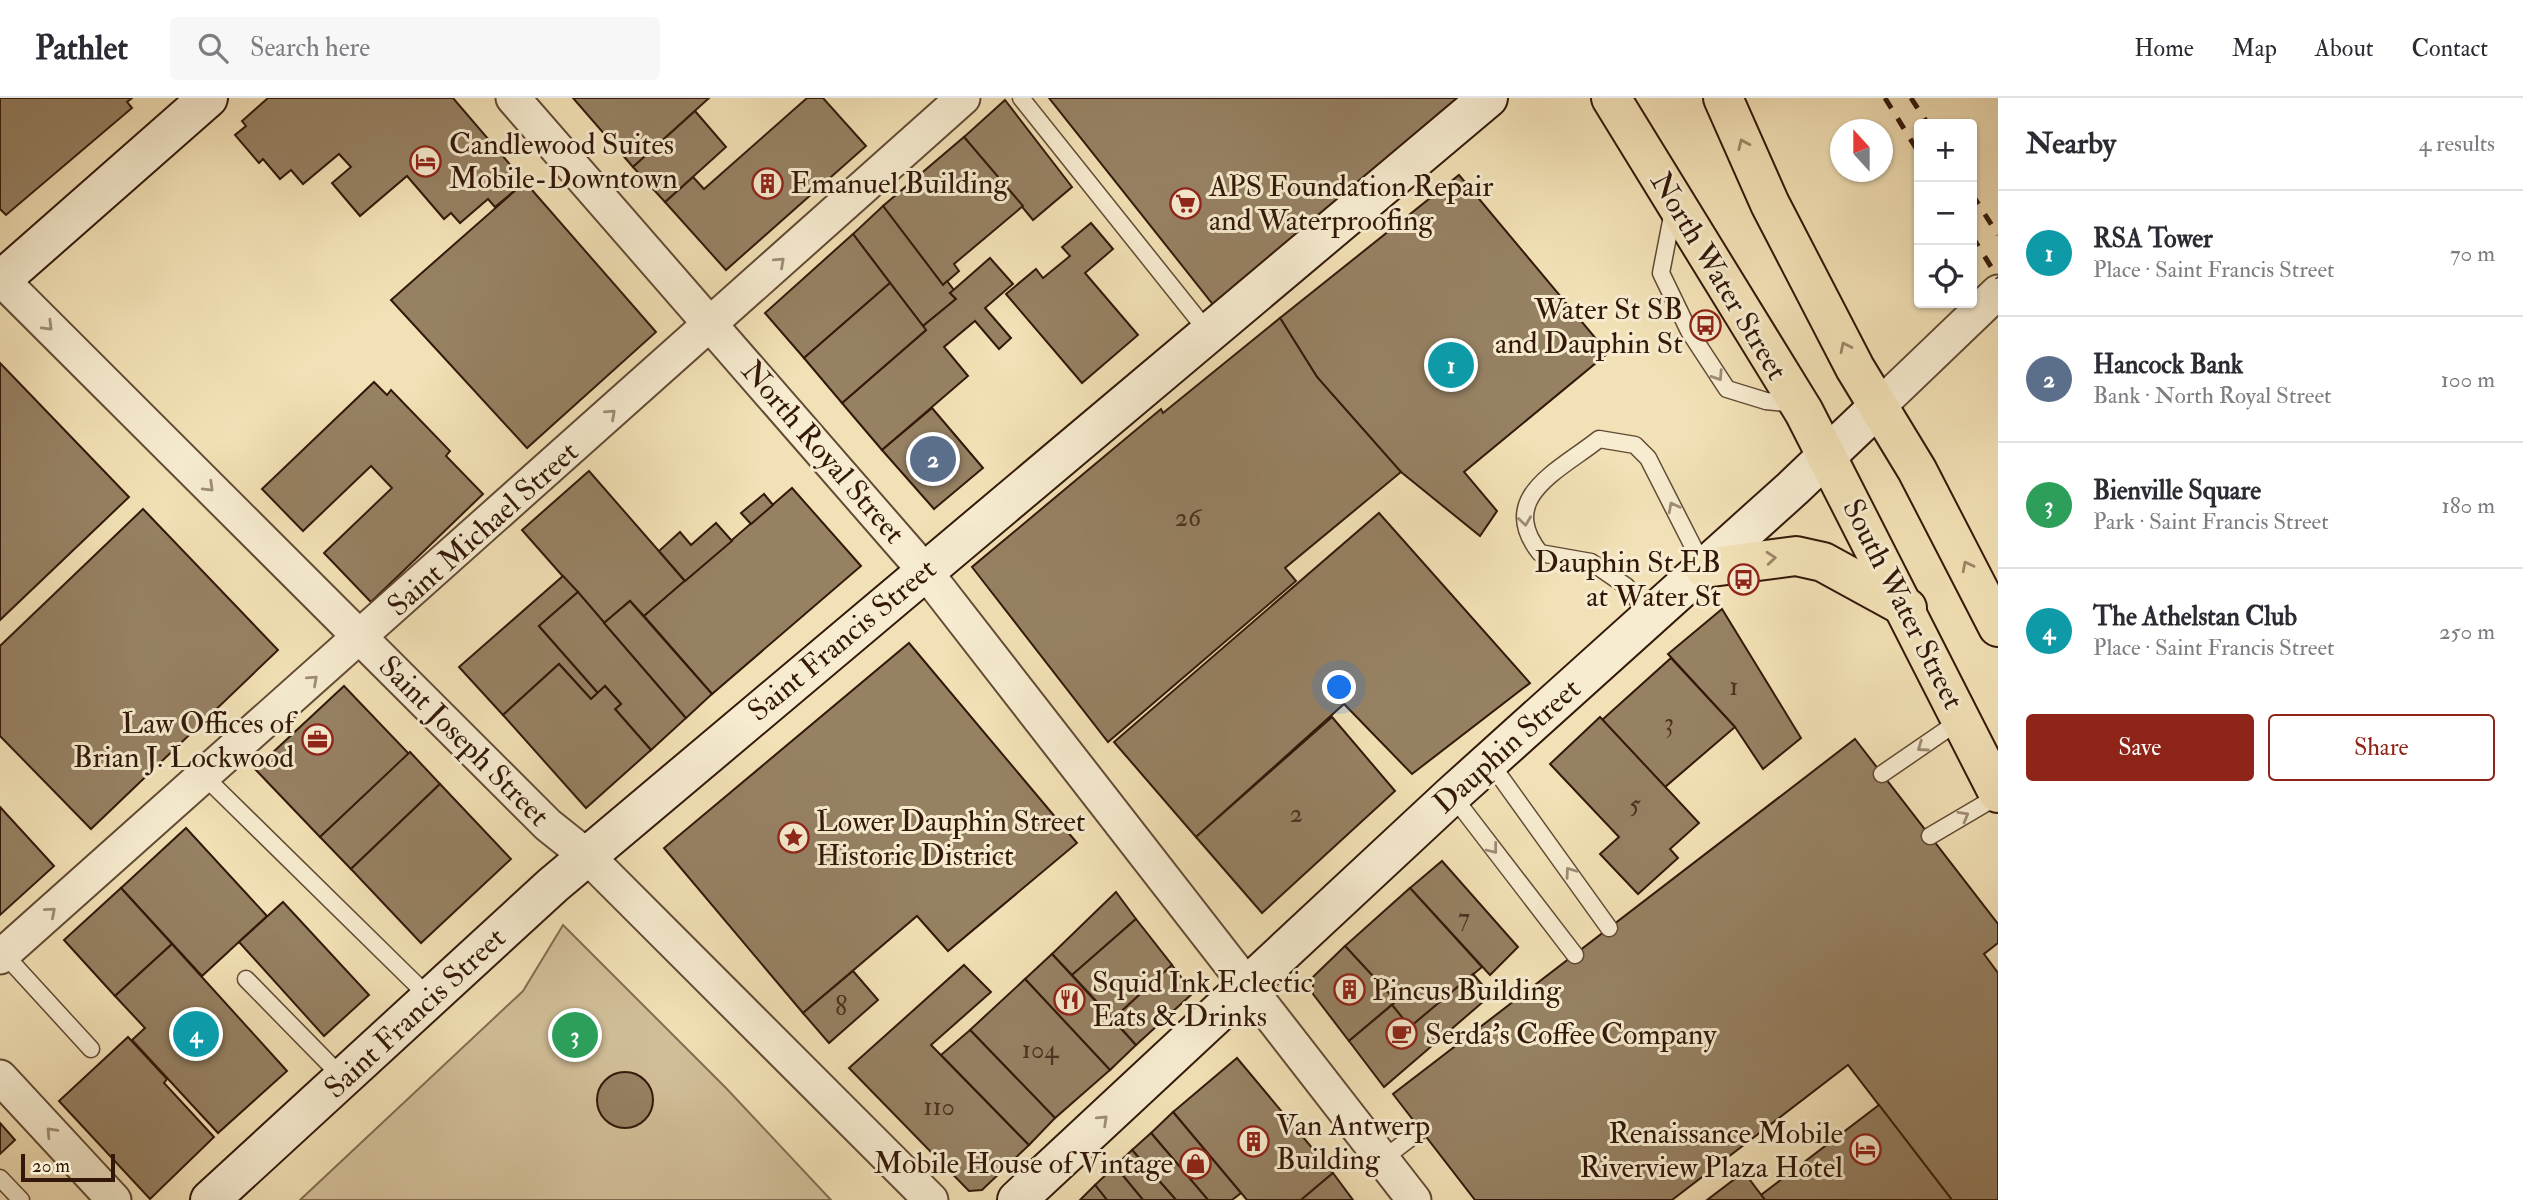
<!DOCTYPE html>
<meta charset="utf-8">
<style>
:root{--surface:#fff;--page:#f7f7f7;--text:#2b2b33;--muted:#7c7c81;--line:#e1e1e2;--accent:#8f2418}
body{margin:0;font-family:"IM FELL Double Pica",serif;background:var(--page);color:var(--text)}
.controls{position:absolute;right:21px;top:21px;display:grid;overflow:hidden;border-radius:7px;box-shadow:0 2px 5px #0004}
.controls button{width:63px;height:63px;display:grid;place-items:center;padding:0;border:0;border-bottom:2px solid var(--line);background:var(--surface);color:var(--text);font:35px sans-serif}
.compass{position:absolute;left:1830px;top:21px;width:63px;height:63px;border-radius:50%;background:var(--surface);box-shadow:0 2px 5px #0004;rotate:339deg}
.scale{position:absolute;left:21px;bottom:18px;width:94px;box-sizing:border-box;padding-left:7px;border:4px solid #331809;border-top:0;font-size:19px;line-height:24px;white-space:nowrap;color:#331809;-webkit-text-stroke:5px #f7ecd0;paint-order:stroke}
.you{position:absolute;left:1340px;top:590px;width:24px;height:24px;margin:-18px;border:5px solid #fff;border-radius:50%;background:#1a73e8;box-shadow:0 0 0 10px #1a73e833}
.badge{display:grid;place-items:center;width:46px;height:46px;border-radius:50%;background:var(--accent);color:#fff;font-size:23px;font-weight:700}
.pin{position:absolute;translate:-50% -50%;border:4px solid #fff;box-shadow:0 2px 7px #0006}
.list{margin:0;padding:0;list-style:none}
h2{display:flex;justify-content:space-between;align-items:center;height:91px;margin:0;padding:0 28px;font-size:30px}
h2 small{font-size:23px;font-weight:400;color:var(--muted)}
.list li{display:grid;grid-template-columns:46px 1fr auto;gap:21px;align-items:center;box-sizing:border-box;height:126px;padding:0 28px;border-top:2px solid var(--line)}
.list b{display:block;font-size:26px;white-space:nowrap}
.list p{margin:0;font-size:23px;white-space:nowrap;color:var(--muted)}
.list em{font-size:23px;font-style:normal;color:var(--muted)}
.actions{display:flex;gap:14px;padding:21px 28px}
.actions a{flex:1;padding:16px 0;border:2px solid var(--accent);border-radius:7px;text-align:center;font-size:24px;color:var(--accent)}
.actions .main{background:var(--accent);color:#fff}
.icon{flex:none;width:38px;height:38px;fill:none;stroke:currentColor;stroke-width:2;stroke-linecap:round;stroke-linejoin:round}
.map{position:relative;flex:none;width:1998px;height:1102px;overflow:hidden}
header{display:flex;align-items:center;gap:42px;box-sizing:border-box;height:98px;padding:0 35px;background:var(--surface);border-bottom:2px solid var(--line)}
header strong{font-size:33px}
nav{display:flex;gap:38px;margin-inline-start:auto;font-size:24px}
.search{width:490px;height:63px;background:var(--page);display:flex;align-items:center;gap:18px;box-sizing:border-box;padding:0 24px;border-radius:7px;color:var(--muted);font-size:26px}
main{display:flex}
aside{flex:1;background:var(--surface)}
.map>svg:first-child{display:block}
.green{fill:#d2bf99;stroke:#826c51;stroke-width:2}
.building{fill:#968163;stroke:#331809;stroke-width:2}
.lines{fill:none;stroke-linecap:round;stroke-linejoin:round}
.lane-casing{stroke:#634a34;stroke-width:19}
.street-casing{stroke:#634a34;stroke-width:37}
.secondary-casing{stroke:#331809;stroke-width:42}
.highway-casing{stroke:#331809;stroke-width:42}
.lane{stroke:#f7ecd0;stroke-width:16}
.street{stroke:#f7ecd0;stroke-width:33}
.secondary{stroke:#f7ecd0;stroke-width:38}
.highway{stroke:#f2e1b6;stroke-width:38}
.rail{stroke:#331809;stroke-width:5;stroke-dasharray:12 12;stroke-linecap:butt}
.oneway{stroke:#9c8768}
.oneway2{stroke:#9f8d76}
.labels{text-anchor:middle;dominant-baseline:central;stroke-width:6;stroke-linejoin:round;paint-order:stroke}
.number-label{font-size:26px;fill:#4c3220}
.poi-label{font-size:30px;fill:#331809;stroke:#f7ecd0;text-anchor:start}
.street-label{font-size:30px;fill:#331809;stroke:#f7ecd0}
</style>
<header>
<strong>Pathlet</strong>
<div class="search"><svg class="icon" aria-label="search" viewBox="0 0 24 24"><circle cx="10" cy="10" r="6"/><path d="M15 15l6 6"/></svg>Search here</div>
<nav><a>Home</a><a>Map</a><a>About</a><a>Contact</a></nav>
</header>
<main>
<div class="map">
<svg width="1998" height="1102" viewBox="0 0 1998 1102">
<rect width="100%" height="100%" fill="#f2e1b6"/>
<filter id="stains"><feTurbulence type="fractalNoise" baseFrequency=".00286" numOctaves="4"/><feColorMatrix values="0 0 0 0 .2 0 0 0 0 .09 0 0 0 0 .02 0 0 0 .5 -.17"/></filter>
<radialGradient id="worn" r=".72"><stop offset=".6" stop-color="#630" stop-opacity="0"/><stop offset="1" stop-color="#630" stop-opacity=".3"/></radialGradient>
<path class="green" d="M563,827l163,163 105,112h-531l223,-209z"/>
<g class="building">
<path d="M0,0h132l-5,4 5,6 -126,107 -6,-6z"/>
<path d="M268,0h185l72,84 -30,25 -7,-8 -28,24 -9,-10 -7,6 -37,-43 -47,40 -28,-33 19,-16 -12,-13 -36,30 -12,-14 -11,9 -17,-20 -4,4 -24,-28 11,-9 -4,-5z"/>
<path d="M573,0h136l-76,69z"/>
<path d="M807,0h16l43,48 -140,124 -61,-68 28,-25 11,12z"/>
<path d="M1049,0h416l-250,209z"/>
<path d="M1005,2l67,87 -39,33 -69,-83z"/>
<path d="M695,13l31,36 -61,55 -32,-35z"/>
<path d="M964,39l59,69 -69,58 5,7 -16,14 -60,-79z"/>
<path d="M1459,77l149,178 -144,119 33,39 -17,25 -79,-64 -41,-42 -43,-53 -37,-59z"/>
<path d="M525,84l131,150 -129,116 -136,-148z"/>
<path d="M883,108l60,79 4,-4 7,9 -4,3 6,6 -33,27 -70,-92z"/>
<path d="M1091,125l22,26 -28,24 53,62 -56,48 -76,-89 30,-25 7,9 27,-22 -8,-9z"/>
<path d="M853,136l37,49 -86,75 -39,-45z"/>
<path d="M990,160l23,26 -28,24 26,30 -12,11 -24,-28 -31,26 24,29 -86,74 -40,-47 84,-73 -3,-4 33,-27 -6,-6z"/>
<path d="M890,185l36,47 -84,73 -38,-45z"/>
<path d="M1280,220l37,59 84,95 -116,96 11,13 -188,161 -136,-175 189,-158 2,4z"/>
<path d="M0,265l129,134 -129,123z"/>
<path d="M374,284l13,13 4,-5 59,61 -4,5 37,38 -112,108 -47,-49 68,-65 -21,-22 -68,65 -41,-42z"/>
<path d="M932,310l51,60 -49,41 -52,-59z"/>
<path d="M589,373l96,110 -41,35 -14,-15 -26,22 -82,-93z"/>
<path d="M792,390l69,78 -149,128 -68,-78z"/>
<path d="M764,396l9,11 -22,19 -10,-11z"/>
<path d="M143,411l135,141 -187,179 -91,-93v-90z"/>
<path d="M1379,415l151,170 -118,91 -68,-70 -148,133 -82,-95z"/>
<path d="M716,425l16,18 -47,40 -26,-30 21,-19 11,13z"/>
<path d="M563,478l15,16 -39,34 59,67 -7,6 -32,-35 -56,51 -44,-48z"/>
<path d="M578,494l108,126 -35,32 -36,-41 6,-5 -16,-18 -7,7 -59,-67z"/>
<path d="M630,503l82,93 -26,24 -82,-95z"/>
<path d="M1722,511l79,129 -38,31 -28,-42 -67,-73z"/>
<path d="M909,545l168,200 -129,108 -31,-35 -114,97 -139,-165z"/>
<path d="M1671,560l64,69 -70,60 -63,-67z"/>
<path d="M559,566l32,35 14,-13 16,18 -6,5 36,41 -65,58 -83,-93z"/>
<path d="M344,588l65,68 -89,83 -65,-68z"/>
<path d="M1332,619l63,74 -133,122 -66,-76z"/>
<path d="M1600,619l99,106 -29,26 8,9 -40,36 -38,-40 19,-17 -69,-73z"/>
<path d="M1855,641l143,185v19l-14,11 14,19v227h-46l-104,-135 -176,135h-197l-82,-106z"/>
<path d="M410,654l30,32 -89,85 -31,-32z"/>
<path d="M440,686l71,75 -90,84 -70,-74z"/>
<path d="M0,709l54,59 -54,49z"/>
<path d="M186,730l81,88 -65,60 -81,-88z"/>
<path d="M1442,763l76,86 -28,28 -80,-87z"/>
<path d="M121,790l51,56 -57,52 -51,-56z"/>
<path d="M1410,790l72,79 -72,60 -18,-22 4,-4 -51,-55z"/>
<path d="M1116,794l20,27 -64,56 -20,-21z"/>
<path d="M283,804l86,93 -45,41 -85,-94z"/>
<path d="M1136,821l36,46 -59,54 -41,-44z"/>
<path d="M172,846l115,127 -69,62 -86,-93 13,-12 -30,-32z"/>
<path d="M1345,848l51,55 -47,40 -36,-47v-17z"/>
<path d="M1052,856l84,91 -26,25 -85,-91z"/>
<path d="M964,867l27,27 -60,53 98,100 -47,45 -13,1 -120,-123z"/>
<path d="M1172,867l21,28 -57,52 -23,-26z"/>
<path d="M853,873l25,29 -49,43 -26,-30z"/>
<path d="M1473,876l18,21 -107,92 -35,-46 43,-36 18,22z"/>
<path d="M1025,881l85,91 -55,48 -85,-88z"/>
<path d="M970,932l85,88 -26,27 -88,-90z"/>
<path d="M128,939l39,42 -3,4 50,54 -64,62 -91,-98z"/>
<path d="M1237,960l96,115 -32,27h-54l-74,-88z"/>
<circle cx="625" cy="1002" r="28"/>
<path d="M1879,1007l73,95h-187l-4,-5z"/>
<path d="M1173,1014l68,81 -9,7h-24l-57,-67z"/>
<path d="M0,1025l15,17 -15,14z"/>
<path d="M1151,1035l57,67h-32l-44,-50z"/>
<path d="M1132,1052l44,50h-33l-28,-34z"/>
<path d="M1115,1068l28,34h-36l-12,-15z"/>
<path d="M1744,1074l21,28h-58z"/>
<path d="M1333,1075l20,27h-52z"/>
<path d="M1095,1087l12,15h-27z"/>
</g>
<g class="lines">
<defs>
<g id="lane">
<path d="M1021,0l187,234"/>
<path d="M1673,113l-12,62 28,58 38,58 39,12 30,3"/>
<path d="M1651,519l-25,-31 -35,-24 -51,-9c-44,-56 19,-82 59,-114l36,6 13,13 56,110"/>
<path d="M1489,663l120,167"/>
<path d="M1882,676l80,-55"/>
<path d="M205,679l225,221"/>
<path d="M1452,697l123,160"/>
<path d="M1930,738l68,-40"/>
<path d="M4,856l87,95"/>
<path d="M246,881l99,101"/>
<path d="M1383,1061l38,-29"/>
<path d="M0,1080l21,22"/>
</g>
<g id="street">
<path d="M513,0l411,472 490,630"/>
<path d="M0,180l548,547 40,32 343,343"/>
<path d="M1879,308l119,-114"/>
<path d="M0,859l963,-859"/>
<path d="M0,979l114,123"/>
</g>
<g id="secondary">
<path d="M0,183l208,-183"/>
<path d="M210,1102l343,-315 935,-787"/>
<path d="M1017,1102l435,-405 341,-307 86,-82"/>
</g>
<g id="highway">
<path d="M1611,0l193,314 194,381"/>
<path d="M1723,0l47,106 85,164 62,102 81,157"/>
<path d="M1704,470l92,-12 27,6 84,46"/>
</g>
</defs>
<use href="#lane" class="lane-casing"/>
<use href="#street" class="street-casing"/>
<use href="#secondary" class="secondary-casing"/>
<use href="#highway" class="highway-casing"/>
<use href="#lane" class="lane"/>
<use href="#street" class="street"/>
<use href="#secondary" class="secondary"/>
<use href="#highway" class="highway"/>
<g class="rail">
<path d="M1885,0l34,55"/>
<path d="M1911,0l17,26"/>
<path d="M1972,96l26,41"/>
<path d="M1972,138l26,42"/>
</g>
</g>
<defs><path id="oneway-chevron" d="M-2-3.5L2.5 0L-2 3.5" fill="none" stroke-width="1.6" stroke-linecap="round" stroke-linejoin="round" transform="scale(1.75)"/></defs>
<g class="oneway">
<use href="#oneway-chevron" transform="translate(1743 46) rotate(-114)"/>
<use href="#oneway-chevron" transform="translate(1845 249) rotate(-116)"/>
<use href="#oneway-chevron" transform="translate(1771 460) rotate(-5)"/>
<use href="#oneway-chevron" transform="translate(1967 468) rotate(-117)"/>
</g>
<g class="oneway2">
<use href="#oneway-chevron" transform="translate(780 164) rotate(-42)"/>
<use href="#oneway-chevron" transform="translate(48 228) rotate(45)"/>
<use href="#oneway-chevron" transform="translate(1718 278) rotate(57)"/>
<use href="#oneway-chevron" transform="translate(611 316) rotate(-42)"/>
<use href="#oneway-chevron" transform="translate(209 389) rotate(44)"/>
<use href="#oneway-chevron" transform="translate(1673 409) rotate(-117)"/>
<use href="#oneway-chevron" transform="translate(1525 423) rotate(82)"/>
<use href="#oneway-chevron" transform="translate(313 582) rotate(-42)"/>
<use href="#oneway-chevron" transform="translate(1922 649) rotate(145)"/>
<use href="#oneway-chevron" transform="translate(1964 718) rotate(-30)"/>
<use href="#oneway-chevron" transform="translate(1493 751) rotate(52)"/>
<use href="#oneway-chevron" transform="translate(1570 774) rotate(-126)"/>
<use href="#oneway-chevron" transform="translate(51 814) rotate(-41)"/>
<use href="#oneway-chevron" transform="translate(1103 1022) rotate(-43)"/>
<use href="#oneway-chevron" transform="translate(51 1034) rotate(-133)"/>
</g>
<defs>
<symbol id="hotel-ring" viewBox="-11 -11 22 22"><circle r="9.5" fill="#f7ecd0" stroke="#8f2418" stroke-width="1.5"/><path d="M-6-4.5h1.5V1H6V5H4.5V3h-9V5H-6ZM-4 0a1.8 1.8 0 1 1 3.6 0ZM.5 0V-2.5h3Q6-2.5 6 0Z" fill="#8f2418"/></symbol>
<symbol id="building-ring" viewBox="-11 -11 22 22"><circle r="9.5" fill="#f7ecd0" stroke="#8f2418" stroke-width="1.5"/><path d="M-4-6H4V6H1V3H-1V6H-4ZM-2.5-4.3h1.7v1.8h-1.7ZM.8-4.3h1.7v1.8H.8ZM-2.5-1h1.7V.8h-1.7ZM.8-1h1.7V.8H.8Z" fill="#8f2418"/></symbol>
<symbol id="supermarket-ring" viewBox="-11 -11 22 22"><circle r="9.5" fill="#f7ecd0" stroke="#8f2418" stroke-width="1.5"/><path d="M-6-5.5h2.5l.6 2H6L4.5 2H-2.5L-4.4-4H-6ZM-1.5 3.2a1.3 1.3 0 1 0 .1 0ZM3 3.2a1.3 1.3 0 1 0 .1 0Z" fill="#8f2418"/></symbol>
<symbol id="bus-ring" viewBox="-11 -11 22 22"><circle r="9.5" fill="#f7ecd0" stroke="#8f2418" stroke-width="1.5"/><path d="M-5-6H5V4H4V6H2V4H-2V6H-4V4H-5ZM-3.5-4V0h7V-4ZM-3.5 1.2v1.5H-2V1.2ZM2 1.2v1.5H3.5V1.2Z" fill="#8f2418"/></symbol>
<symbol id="office-ring" viewBox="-11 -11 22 22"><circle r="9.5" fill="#f7ecd0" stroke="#8f2418" stroke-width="1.5"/><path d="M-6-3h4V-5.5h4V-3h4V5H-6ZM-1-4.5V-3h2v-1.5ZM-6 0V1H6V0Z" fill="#8f2418"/></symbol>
<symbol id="sight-ring" viewBox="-11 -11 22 22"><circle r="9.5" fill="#f7ecd0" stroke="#8f2418" stroke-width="1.5"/><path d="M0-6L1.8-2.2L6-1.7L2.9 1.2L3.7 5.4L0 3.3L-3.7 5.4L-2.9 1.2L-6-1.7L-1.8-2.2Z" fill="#8f2418"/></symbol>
<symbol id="restaurant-ring" viewBox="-11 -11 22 22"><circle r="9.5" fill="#f7ecd0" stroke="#8f2418" stroke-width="1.5"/><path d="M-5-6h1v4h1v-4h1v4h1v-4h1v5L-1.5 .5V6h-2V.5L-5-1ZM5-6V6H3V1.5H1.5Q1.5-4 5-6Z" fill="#8f2418"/></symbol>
<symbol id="cafe-ring" viewBox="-11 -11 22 22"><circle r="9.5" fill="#f7ecd0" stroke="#8f2418" stroke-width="1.5"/><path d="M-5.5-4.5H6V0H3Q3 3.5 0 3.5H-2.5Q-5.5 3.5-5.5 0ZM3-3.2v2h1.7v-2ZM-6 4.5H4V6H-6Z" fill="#8f2418"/></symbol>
<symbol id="shop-ring" viewBox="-11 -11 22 22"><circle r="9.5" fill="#f7ecd0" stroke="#8f2418" stroke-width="1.5"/><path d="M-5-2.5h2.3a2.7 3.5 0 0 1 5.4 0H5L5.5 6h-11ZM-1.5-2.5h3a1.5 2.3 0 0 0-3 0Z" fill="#8f2418"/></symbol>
</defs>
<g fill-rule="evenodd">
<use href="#hotel-ring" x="408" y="46" width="35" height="35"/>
<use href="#building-ring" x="750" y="68" width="35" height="35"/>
<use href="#supermarket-ring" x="1168" y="88" width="35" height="35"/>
<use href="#bus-ring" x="1688" y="210" width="35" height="35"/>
<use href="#bus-ring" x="1726" y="464" width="35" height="35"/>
<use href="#office-ring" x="300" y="624" width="35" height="35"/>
<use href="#sight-ring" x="776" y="722" width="35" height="35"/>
<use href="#building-ring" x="1332" y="874" width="35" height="35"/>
<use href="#restaurant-ring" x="1052" y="884" width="35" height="35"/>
<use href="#cafe-ring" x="1384" y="918" width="35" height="35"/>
<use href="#building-ring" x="1236" y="1026" width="35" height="35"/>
<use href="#hotel-ring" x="1848" y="1034" width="35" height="35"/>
<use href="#shop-ring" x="1178" y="1048" width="35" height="35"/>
</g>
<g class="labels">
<g class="number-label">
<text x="1188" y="420">26</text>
<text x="1734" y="589">1</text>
<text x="1669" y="625">3</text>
<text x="1635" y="707">5</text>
<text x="1296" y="716">2</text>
<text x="1464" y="820">7</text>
<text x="841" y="909">8</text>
<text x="1040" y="952">104</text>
<text x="939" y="1009">110</text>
</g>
<g class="poi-label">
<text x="449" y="46">Candlewood Suites<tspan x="449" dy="34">Mobile-Downtown</tspan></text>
<text x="790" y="85">Emanuel Building</text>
<text x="1209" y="88">APS Foundation Repair<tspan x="1209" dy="34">and Waterproofing</tspan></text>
<text x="1683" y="211" text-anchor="end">Water St SB<tspan x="1683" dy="34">and Dauphin St</tspan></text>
<text x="1721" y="464" text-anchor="end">Dauphin St EB<tspan x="1721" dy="34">at Water St</tspan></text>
<text x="294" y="625" text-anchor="end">Law Offices of<tspan x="294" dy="34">Brian J. Lockwood</tspan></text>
<text x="816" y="723">Lower Dauphin Street<tspan x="816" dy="34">Historic District</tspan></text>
<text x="1092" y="884">Squid Ink Eclectic<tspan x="1092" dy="34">Eats &amp; Drinks</tspan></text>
<text x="1372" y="892">Pincus Building</text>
<text x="1425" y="936">Serda's Coffee Company</text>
<text x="1276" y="1027">Van Antwerp<tspan x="1276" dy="34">Building</tspan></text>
<text x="1843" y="1035" text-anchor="end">Renaissance Mobile<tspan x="1843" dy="34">Riverview Plaza Hotel</tspan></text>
<text x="1173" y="1065" text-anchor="end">Mobile House of Vintage</text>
</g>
<g class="street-label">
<text transform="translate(1719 178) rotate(59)">North Water Street</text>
<text transform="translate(823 354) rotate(49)">North Royal Street</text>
<text transform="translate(483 431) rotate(-42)">Saint Michael Street</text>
<text transform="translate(1903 506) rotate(63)">South Water Street</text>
<text transform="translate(842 542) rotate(-40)">Saint Francis Street</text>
<text transform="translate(464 643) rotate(45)">Saint Joseph Street</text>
<text transform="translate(1507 648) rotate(-42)">Dauphin Street</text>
<text transform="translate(415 915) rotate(-43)">Saint Francis Street</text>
</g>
</g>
<rect width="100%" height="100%" filter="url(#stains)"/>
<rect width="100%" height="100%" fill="url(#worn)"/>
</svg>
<div class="controls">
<button>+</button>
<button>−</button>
<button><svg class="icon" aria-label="locate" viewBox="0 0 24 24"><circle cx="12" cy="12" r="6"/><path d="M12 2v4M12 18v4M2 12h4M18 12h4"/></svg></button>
</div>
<svg class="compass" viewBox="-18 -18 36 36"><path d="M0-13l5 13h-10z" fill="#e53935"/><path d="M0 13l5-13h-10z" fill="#7c7c81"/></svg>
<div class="scale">20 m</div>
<div class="you"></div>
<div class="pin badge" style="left:1451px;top:267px;background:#0f9aa8">1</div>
<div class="pin badge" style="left:933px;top:361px;background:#5c6f8a">2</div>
<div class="pin badge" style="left:575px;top:937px;background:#2e9e5b">3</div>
<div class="pin badge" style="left:196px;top:936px;background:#0f9aa8">4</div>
</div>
<aside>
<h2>Nearby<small>4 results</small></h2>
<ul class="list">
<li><span class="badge" style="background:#0f9aa8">1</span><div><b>RSA Tower</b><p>Place · Saint Francis Street</p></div><em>70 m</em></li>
<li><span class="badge" style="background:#5c6f8a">2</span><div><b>Hancock Bank</b><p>Bank · North Royal Street</p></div><em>100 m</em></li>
<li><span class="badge" style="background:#2e9e5b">3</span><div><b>Bienville Square</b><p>Park · Saint Francis Street</p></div><em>180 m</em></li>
<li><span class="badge" style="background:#0f9aa8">4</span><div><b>The Athelstan Club</b><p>Place · Saint Francis Street</p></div><em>250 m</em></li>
</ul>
<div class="actions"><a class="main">Save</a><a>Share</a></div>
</aside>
</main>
